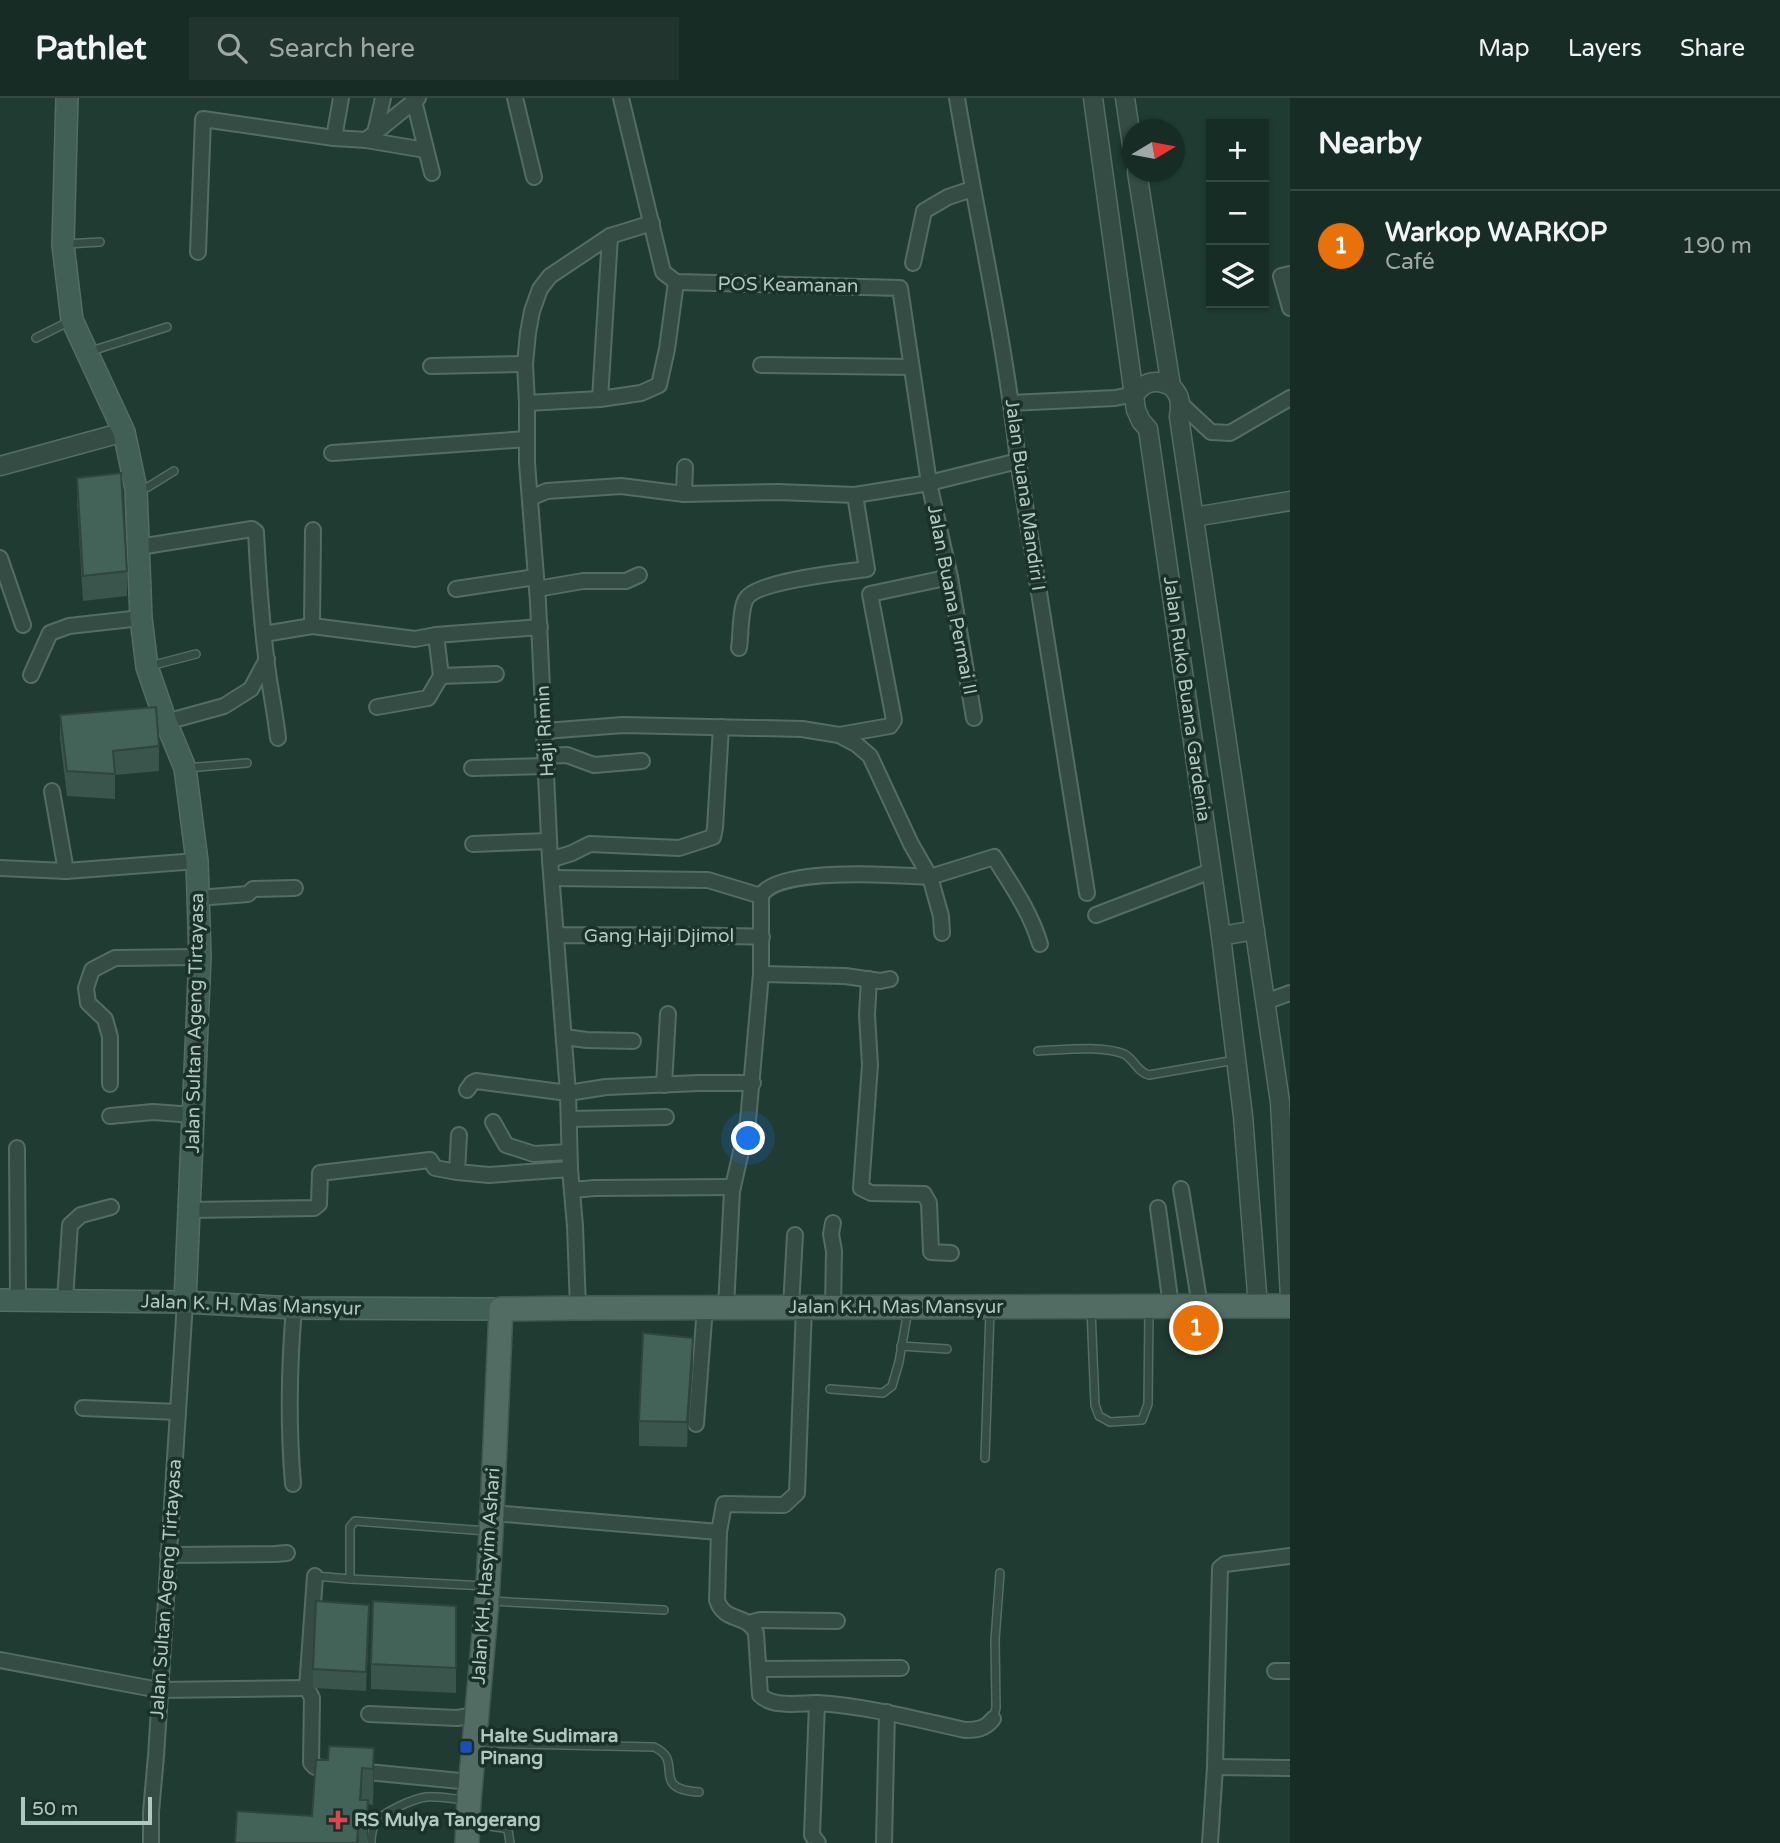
<!DOCTYPE html>
<meta charset="utf-8">
<style>
:root{--surface:#182c26;--page:#21342e;--text:#f1f3f6;--muted:#9fa7a7;--line:#364843;--accent:#7efed6}
body{margin:0;font-family:"Varela Round",sans-serif;background:var(--page);color:var(--text)}
.controls{position:absolute;right:21px;top:21px;display:grid;overflow:hidden;border-radius:0px;box-shadow:0 2px 5px #0004}
.controls button{width:63px;height:63px;display:grid;place-items:center;padding:0;border:0;border-bottom:2px solid var(--line);background:var(--surface);color:var(--text);font:35px sans-serif}
.compass{position:absolute;left:1122px;top:21px;width:63px;height:63px;border-radius:50%;background:var(--surface);box-shadow:0 2px 5px #0004;rotate:80deg}
.scale{position:absolute;left:21px;bottom:18px;width:131px;box-sizing:border-box;padding-left:7px;border:4px solid #afc8c0;border-top:0;font-size:19px;line-height:24px;white-space:nowrap;color:#afc8c0;-webkit-text-stroke:5px #1a3029;paint-order:stroke}
.you{position:absolute;left:749px;top:1041px;width:24px;height:24px;margin:-18px;border:5px solid #fff;border-radius:50%;background:#1a73e8;box-shadow:0 0 0 10px #1a73e833}
.badge{display:grid;place-items:center;width:46px;height:46px;border-radius:50%;background:var(--accent);color:#fff;font-size:23px;font-weight:700}
.pin{position:absolute;translate:-50% -50%;border:4px solid #fff;box-shadow:0 2px 7px #0006}
.list{margin:0;padding:0;list-style:none}
h2{display:flex;justify-content:space-between;align-items:center;height:91px;margin:0;padding:0 28px;font-size:30px}
h2 small{font-size:23px;font-weight:400;color:var(--muted)}
.list li{display:grid;grid-template-columns:46px 1fr auto;gap:21px;align-items:center;box-sizing:border-box;height:112px;padding:0 28px;border-top:2px solid var(--line)}
.list b{display:block;font-size:26px;white-space:nowrap}
.list p{margin:0;font-size:23px;white-space:nowrap;color:var(--muted)}
.list em{font-size:23px;font-style:normal;color:var(--muted)}
.icon{flex:none;width:38px;height:38px;fill:none;stroke:currentColor;stroke-width:2;stroke-linecap:round;stroke-linejoin:round}
.map{position:relative;flex:none;width:1290px;height:1745px;overflow:hidden}
header{display:flex;align-items:center;gap:42px;box-sizing:border-box;height:98px;padding:0 35px;background:var(--surface);border-bottom:2px solid var(--line)}
header strong{font-size:33px}
nav{display:flex;gap:38px;margin-inline-start:auto;font-size:24px}
.search{width:490px;height:63px;background:var(--page);display:flex;align-items:center;gap:18px;box-sizing:border-box;padding:0 24px;border-radius:0px;color:var(--muted);font-size:26px}
main{display:flex}
aside{flex:1;background:var(--surface)}
.map>svg:first-child{display:block}
.lines{fill:none;stroke-linecap:round;stroke-linejoin:round}
.service-casing{stroke:#556c65;stroke-width:10}
.minor-casing{stroke:#556c65;stroke-width:18}
.tertiary-casing{stroke:#556c65;stroke-width:21}
.secondary-casing{stroke:#556c65;stroke-width:24}
.primary-casing{stroke:#415850;stroke-width:26}
.service{stroke:#344c44;stroke-width:7}
.minor{stroke:#344c44;stroke-width:14}
.tertiary{stroke:#344c44;stroke-width:18}
.secondary{stroke:#425f56;stroke-width:21}
.primary{stroke:#526c63;stroke-width:23}
.wall{fill:#3a554c}
.shaded-wall{fill:#2f453e}
.building{fill:#436358;stroke:#2f453e;stroke-width:2}
.transit-dot{fill:#1a4fb4;stroke:#1a3029;stroke-width:2.5}
.health-dot{fill:#e0444e;stroke:#1a3029;stroke-width:2.5}
.labels{text-anchor:middle;dominant-baseline:central;stroke-width:7;stroke-linejoin:round;paint-order:stroke}
.street-label{font-size:19px;fill:#afc8c0;stroke:#1a3029}
.poi-label{font-size:19px;font-weight:bold;fill:#afc8c0;stroke:#1a3029;text-anchor:start}
</style>
<header>
<strong>Pathlet</strong>
<div class="search"><svg class="icon" aria-label="search" viewBox="0 0 24 24"><circle cx="10" cy="10" r="6"/><path d="M15 15l6 6"/></svg>Search here</div>
<nav><a>Map</a><a>Layers</a><a>Share</a></nav>
</header>
<main>
<div class="map">
<svg width="1290" height="1745" viewBox="0 0 1290 1745">
<rect width="100%" height="100%" fill="#203b32"/>
<g class="lines">
<defs>
<g id="service">
<path d="M66,146l34,-2"/>
<path d="M36,240l32,-16"/>
<path d="M88,254l79,-25"/>
<path d="M138,391l10,-2 26,-16"/>
<path d="M150,568l46,-12"/>
<path d="M186,670l61,-5"/>
<path d="M1038,953c25,-1 63,-6 86,3 10,5 13,18 25,21l86,-15"/>
<path d="M1091,1212l4,95 4,11 11,6 32,-2 6,-16 1,-93"/>
<path d="M901,1248l46,3"/>
<path d="M830,1291l53,4 9,-7 7,-24 9,-52"/>
<path d="M985,1360l5,-147"/>
<path d="M315,1478l35,3 136,7"/>
<path d="M350,1481v-52l5,-6 132,10"/>
<path d="M491,1503l173,9"/>
<path d="M993,1621l3,-11 -1,-68 5,-67"/>
<path d="M478,1645l176,4c32,14 -6,42 45,45"/>
<path d="M473,1726l31,4 4,2 2,13"/>
<path d="M371,1745c0,-8 1,-15 5,-21 9,-11 37,-23 50,-25 13,-1 27,2 40,3"/>
</g>
<g id="minor">
<path d="M515,0l19,79"/>
<path d="M621,0l42,174 13,10 224,6 29,195 21,94 24,141"/>
<path d="M957,0c20,121 48,241 61,363l69,432"/>
<path d="M414,3l18,72"/>
<path d="M375,35l8,-35"/>
<path d="M334,40l7,-40"/>
<path d="M366,42l52,-42"/>
<path d="M198,154l5,-133 131,19 32,2 59,10"/>
<path d="M913,165l11,-52 24,-14 24,-8"/>
<path d="M1290,176l-9,2 9,32"/>
<path d="M761,267l150,2"/>
<path d="M431,268l94,-2"/>
<path d="M600,301l10,-163"/>
<path d="M527,305l73,-4 41,-6 18,-8 8,-36 9,-67"/>
<path d="M1012,305l103,-5 20,-4"/>
<path d="M1181,306l30,28 19,1 60,-35"/>
<path d="M332,355l195,-14"/>
<path d="M684,396l1,-27"/>
<path d="M530,400l17,-7 74,-5 63,8 94,-2 77,3 74,-12 89,-22"/>
<path d="M139,449l113,-18 4,3c2,41 5,83 10,125 3,27 9,54 12,81"/>
<path d="M0,460l23,67"/>
<path d="M456,491l80,-12"/>
<path d="M537,491l46,-8h43l13,-6"/>
<path d="M312,528l1,-96"/>
<path d="M264,536l48,-8 103,13 21,-4 104,-8"/>
<path d="M739,550c2,-13 1,-39 7,-49 10,-18 99,-27 121,-30l-12,-74"/>
<path d="M31,577l19,-42 19,-7 72,-8"/>
<path d="M441,578l55,-2"/>
<path d="M377,609l51,-9 13,-22 -5,-41"/>
<path d="M166,624l58,-16 27,-17 16,-30"/>
<path d="M545,633l78,-6 179,4 37,6 17,9 14,12 41,88 19,33 64,-20c18,29 36,54 46,87"/>
<path d="M839,637l51,-9 4,-6 -24,-126 80,-17"/>
<path d="M546,658l21,-1 27,10 48,-4"/>
<path d="M472,670l75,-2"/>
<path d="M52,693l14,80"/>
<path d="M473,746l76,-3"/>
<path d="M550,762l22,-7 18,-9 89,4 34,-11 2,-9 6,-101"/>
<path d="M0,770l66,3 131,-10"/>
<path d="M552,780l156,2 53,16"/>
<path d="M198,800l50,-4 5,-5 42,-1"/>
<path d="M1096,817l115,-44"/>
<path d="M556,837c69,1 138,-1 206,2"/>
<path d="M761,876v-78c15,-30 137,-21 169,-19l11,39 1,17"/>
<path d="M869,881l-2,36 3,50 -9,123 10,5 53,1 5,9 2,49 20,1"/>
<path d="M1265,904l25,-9"/>
<path d="M564,939l23,3 46,1"/>
<path d="M110,986v-47l-5,-18 -17,-16 -2,-15 6,-18 23,-12 85,-1"/>
<path d="M664,987l4,-71"/>
<path d="M467,992l5,-7 4,-2 92,12 38,-6 93,-4h54"/>
<path d="M110,1018l43,-4 41,3"/>
<path d="M570,1021l96,-2"/>
<path d="M493,1024l13,23 28,9 35,-2"/>
<path d="M459,1037l-2,37 32,3 81,-6"/>
<path d="M17,1050l1,152"/>
<path d="M1181,1091l19,117"/>
<path d="M572,1092l23,-2 138,-1"/>
<path d="M1158,1110l13,98"/>
<path d="M190,1112l124,-2 5,-4 1,-31 110,-13 5,8 22,4"/>
<path d="M65,1202l5,-75 11,-10 30,-8"/>
<path d="M726,1209l6,-116 16,-70 13,-147 84,2 35,5 10,-2"/>
<path d="M791,1209l4,-72"/>
<path d="M804,1209l-7,186 -13,12 -60,-1 -5,28 -2,68c7,23 30,13 39,33l4,62c13,13 40,8 57,8"/>
<path d="M833,1209l1,-56 -3,-17 2,-11"/>
<path d="M578,1210l-3,-82 -5,-57 -2,-76 -18,-233 -12,-258 -11,-139v-60l-2,-39 3,-31 4,-22 8,-22 10,-13 60,-40 42,-13"/>
<path d="M83,1310l95,4"/>
<path d="M696,1326l9,-117"/>
<path d="M293,1386c-5,-58 -4,-117 1,-176"/>
<path d="M492,1415l227,19"/>
<path d="M168,1457l107,-1 12,-1"/>
<path d="M315,1478l-8,112 5,10 -1,65 4,4 18,2"/>
<path d="M749,1525l11,-3 77,1"/>
<path d="M0,1562l159,30 148,-2"/>
<path d="M759,1571l142,-1"/>
<path d="M1275,1573h15"/>
<path d="M369,1616l88,4 19,-3"/>
<path d="M1215,1669l75,1"/>
<path d="M357,1673l114,11"/>
<path d="M151,1745v-31l5,-56 29,-454"/>
<path d="M818,1745l-6,-8 5,-132c50,3 98,16 148,27 12,0 20,-1 28,-11"/>
<path d="M884,1745l3,-131"/>
<path d="M1210,1745l5,-76 5,-199 5,-4 65,-8"/>
</g>
<g id="tertiary">
<path d="M1093,0l43,312 5,11 7,8 73,507 22,180 15,190"/>
<path d="M1125,0l7,47"/>
<path d="M1137,74l34,214c10,10 10,17 8,31l101,685 10,196"/>
<path d="M1135,296c10,-13 21,-15 36,-8"/>
<path d="M0,368l124,-34"/>
<path d="M1194,419l96,-16"/>
<path d="M1221,838l34,-6"/>
</g>
<g id="secondary">
<path d="M67,0l-4,147 9,75 52,112 12,57 5,129 6,49 19,55 19,46 12,93 3,96 -15,345"/>
<path d="M0,1202l185,2 109,6 207,1"/>
</g>
<path id="primary" d="M467,1745l2,-43 18,-199 5,-88 9,-204 77,-1 712,-2"/>
</defs>
<use href="#service" class="service-casing"/>
<use href="#minor" class="minor-casing"/>
<use href="#tertiary" class="tertiary-casing"/>
<use href="#secondary" class="secondary-casing"/>
<use href="#primary" class="primary-casing"/>
<use href="#service" class="service"/>
<use href="#minor" class="minor"/>
<use href="#tertiary" class="tertiary"/>
<use href="#secondary" class="secondary"/>
<use href="#primary" class="primary"/>
</g>
<g class="wall">
<path d="M77,380l50,93v25l-44,5 -6,-98z"/>
<path d="M60,617l99,31v25l-44,4v24l-48,-3 -7,-57z"/>
<path d="M693,1265l-6,84 -48,-1v-25z"/>
<path d="M456,1508v87l-85,-4v-25z"/>
<path d="M369,1525l-3,68 -53,-3v-19z"/>
<path d="M374,1650l-1,57 -5,-1 -1,39h-132l77,-27z"/>
</g>
<g class="shaded-wall">
<path d="M693,1240v25l-6,84v-25z"/>
<path d="M369,1507v18l-3,68v-19z"/>
<path d="M374,1650v37l-1,20v-36z"/>
<path d="M362,1670v36l-2,-4z"/>
<path d="M368,1702v36l-1,7v-31z"/>
<path d="M359,1713v32h-2z"/>
</g>
<g class="building">
<path d="M121,375l6,98 -44,5 -6,-98z"/>
<path d="M156,609l3,39 -46,5 2,23 -48,-3 -7,-56z"/>
<path d="M643,1235l50,5 -6,84 -48,-1z"/>
<path d="M316,1503l53,4 -3,67 -53,-3z"/>
<path d="M373,1503l83,5v62l-85,-4z"/>
<path d="M329,1648l45,2 -1,21 -11,-1 -2,32h8l-1,12 -8,-1 -2,32h-122l2,-32 75,5 4,-56h12z"/>
</g>
<rect class="transit-dot" x="459" y="1642" width="14" height="14" rx="3.5"/>
<path class="health-dot" d="M334.5 1711.5h7v7h7v7h-7v7h-7v-7h-7v-7h7z"/>
<g class="labels">
<g class="street-label">
<text transform="translate(788 187) rotate(1)">POS Keamanan</text>
<text transform="translate(1025 397) rotate(82)">Jalan Buana Mandiri I</text>
<text transform="translate(952 502) rotate(79)">Jalan Buana Permai II</text>
<text transform="translate(1187 601) rotate(82)">Jalan Ruko Buana Gardenia</text>
<text transform="translate(545 633) rotate(-93)">Haji Rimin</text>
<text x="659" y="838">Gang Haji Djimol</text>
<text transform="translate(195 925) rotate(-89)">Jalan Sultan Ageng Tirtayasa</text>
<text transform="translate(251 1207) rotate(2)">Jalan K. H. Mas Mansyur</text>
<text x="896" y="1209">Jalan K.H. Mas Mansyur</text>
<text transform="translate(486 1478) rotate(-86)">Jalan KH. Hasyim Ashari</text>
<text transform="translate(166 1491) rotate(-86)">Jalan Sultan Ageng Tirtayasa</text>
</g>
<g class="poi-label">
<text x="480" y="1638">Halte Sudimara<tspan x="480" dy="22">Pinang</tspan></text>
<text x="354" y="1722">RS Mulya Tangerang</text>
</g>
</g>
</svg>
<div class="controls">
<button>+</button>
<button>−</button>
<button><svg class="icon" aria-label="layers" viewBox="0 0 24 24"><path d="M12 4l9 5-9 5-9-5zM3 14l9 5 9-5"/></svg></button>
</div>
<svg class="compass" viewBox="-18 -18 36 36"><path d="M0-13l5 13h-10z" fill="#e53935"/><path d="M0 13l5-13h-10z" fill="#9fa7a7"/></svg>
<div class="scale">50 m</div>
<div class="you"></div>
<div class="pin badge" style="left:1196px;top:1230px;background:#e8710a">1</div>
</div>
<aside>
<h2>Nearby<small></small></h2>
<ul class="list">
<li><span class="badge" style="background:#e8710a">1</span><div><b>Warkop WARKOP</b><p>Café</p></div><em>190 m</em></li>
</ul>
</aside>
</main>
